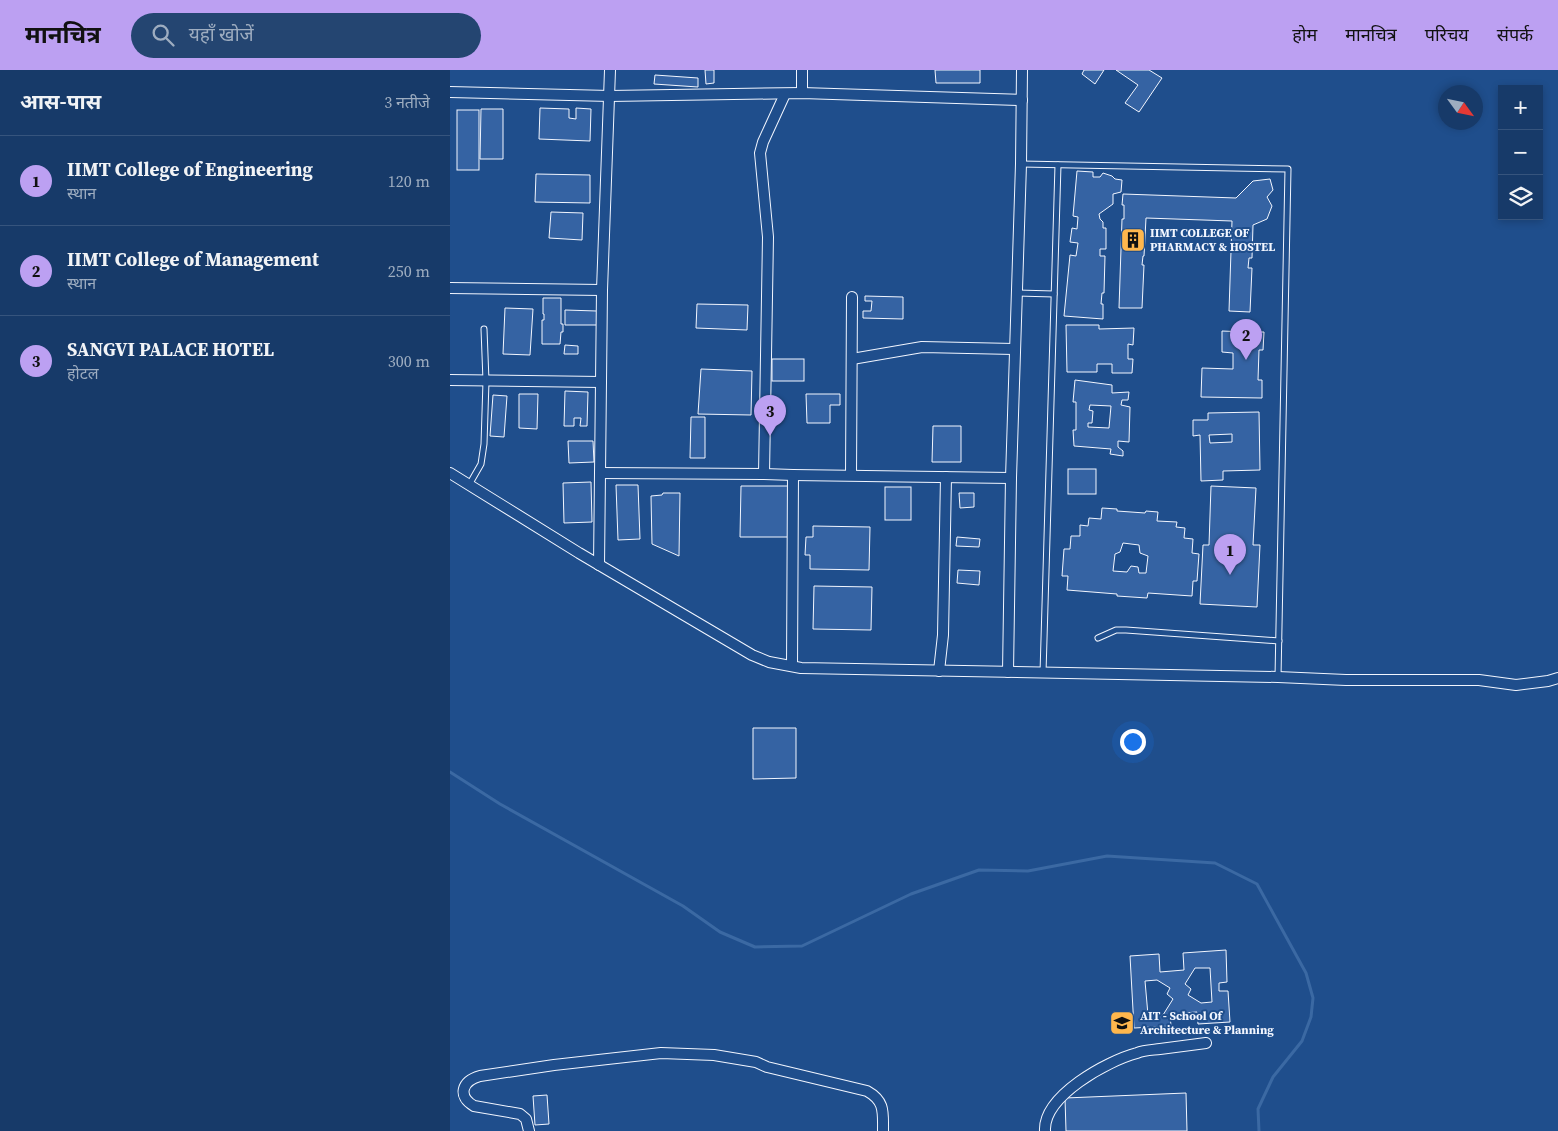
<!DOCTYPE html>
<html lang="hi">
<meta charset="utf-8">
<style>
:root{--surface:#173a69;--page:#244571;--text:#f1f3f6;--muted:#9eadc0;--line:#36547d;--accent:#bca0f2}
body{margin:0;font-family:"Source Serif 4","Noto Sans Devanagari",serif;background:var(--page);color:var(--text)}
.controls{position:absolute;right:15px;top:15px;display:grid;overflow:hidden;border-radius:0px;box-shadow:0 2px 8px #0003}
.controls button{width:45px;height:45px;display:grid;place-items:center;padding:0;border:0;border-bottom:1px solid var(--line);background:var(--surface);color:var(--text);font:25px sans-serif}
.compass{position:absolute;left:988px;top:15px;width:45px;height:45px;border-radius:50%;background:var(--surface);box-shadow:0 2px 8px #0003;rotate:123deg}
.you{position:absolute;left:682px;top:671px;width:18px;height:18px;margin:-12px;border:4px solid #fff;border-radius:50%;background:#1a73e8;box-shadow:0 0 0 8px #1a73e833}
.badge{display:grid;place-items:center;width:32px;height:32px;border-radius:50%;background:var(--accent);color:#111;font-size:16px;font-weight:700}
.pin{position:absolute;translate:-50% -41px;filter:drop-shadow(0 1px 2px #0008)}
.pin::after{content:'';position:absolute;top:26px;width:18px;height:15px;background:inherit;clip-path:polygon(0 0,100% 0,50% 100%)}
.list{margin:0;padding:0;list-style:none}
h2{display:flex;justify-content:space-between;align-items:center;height:65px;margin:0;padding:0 20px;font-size:21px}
h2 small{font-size:16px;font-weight:400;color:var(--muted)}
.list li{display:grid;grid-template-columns:32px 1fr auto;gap:15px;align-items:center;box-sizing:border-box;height:90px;padding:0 20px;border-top:1px solid var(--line)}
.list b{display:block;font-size:19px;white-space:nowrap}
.list p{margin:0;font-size:16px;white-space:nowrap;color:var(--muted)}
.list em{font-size:16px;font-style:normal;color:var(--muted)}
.icon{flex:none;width:28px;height:28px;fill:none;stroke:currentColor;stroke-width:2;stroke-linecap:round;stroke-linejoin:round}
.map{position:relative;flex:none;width:1108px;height:1061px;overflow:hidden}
header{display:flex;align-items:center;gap:30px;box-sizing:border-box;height:70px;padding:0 25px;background:var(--accent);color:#111}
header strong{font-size:24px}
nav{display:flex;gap:28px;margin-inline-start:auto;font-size:18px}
.search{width:350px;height:45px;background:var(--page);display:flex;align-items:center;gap:12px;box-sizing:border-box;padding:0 18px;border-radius:28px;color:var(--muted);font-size:19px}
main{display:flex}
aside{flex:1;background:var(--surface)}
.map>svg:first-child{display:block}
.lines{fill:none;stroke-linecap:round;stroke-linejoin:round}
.stream{stroke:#3b69a3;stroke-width:3}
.building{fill:#3563a3;stroke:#f2f6ff;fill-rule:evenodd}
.lane-casing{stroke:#f2f6ff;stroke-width:7}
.street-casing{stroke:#f2f6ff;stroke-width:12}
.lane{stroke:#1f4e8c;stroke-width:5}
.street{stroke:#1f4e8c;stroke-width:10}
.labels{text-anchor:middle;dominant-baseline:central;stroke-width:4;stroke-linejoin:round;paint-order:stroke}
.poi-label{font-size:12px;font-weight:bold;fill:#f2f6ff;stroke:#1f4e8c;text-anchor:start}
</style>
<header>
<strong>मानचित्र</strong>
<div class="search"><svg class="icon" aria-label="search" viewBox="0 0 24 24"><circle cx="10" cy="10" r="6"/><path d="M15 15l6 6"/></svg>यहाँ खोजें</div>
<nav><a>होम</a><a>मानचित्र</a><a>परिचय</a><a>संपर्क</a></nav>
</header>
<main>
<aside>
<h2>आस-पास<small>3 नतीजे</small></h2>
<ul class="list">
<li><span class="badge">1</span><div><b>IIMT College of Engineering</b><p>स्थान</p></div><em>120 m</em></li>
<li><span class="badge">2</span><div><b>IIMT College of Management</b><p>स्थान</p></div><em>250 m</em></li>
<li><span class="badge">3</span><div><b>SANGVI PALACE HOTEL</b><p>होटल</p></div><em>300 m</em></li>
</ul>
</aside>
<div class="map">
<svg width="1108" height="1061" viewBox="0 0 1108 1061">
<rect width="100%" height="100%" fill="#1f4e8c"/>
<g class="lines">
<path class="stream" d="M0,702l50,32 183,102 37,26 35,15 47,-1 109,-52 68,-24 49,1 79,-15 108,7 42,21 49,89 7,25 -2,19 -9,24 -29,36 -15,32 1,22"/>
</g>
<g class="building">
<path d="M255,0h9v13l-8,1z"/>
<path d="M485,0h45v13h-44z"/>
<path d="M634,0h20l-9,14 -13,-10z"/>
<path d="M666,0h33l13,8 -23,34 -14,-9 13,-18z"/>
<path d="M205,5l43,3v9l-44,-3z"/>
<path d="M90,38l29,1v9l7,1v-11l15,1 -1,32 -51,-2z"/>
<path d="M31,39h22v50h-23z"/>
<rect x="7" y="40" width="22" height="60"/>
<path d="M627,101l16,1v5h7l3,-4 9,3 3,3 7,1 -1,12 -8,2v10l-14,10 1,5 3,3v6h3v21h-6v7h5l-1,37h-2l-1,11h2v15l-39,-3 6,-61 6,1 2,-13 -8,-1 2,-14 5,1 1,-12 -5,-1z"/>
<path d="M86,104l54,1v28l-55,-1z"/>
<path d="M820,109l3,11 -6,7 5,9 -5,13 -14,6 -1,33h-3l-1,10h4l-2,44 -21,-1 3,-90 -86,-3 -2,38h-1l-1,9h2l-2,43h-23l3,-89h2v-14h-2l1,-11 113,4 17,-17z"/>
<path d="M101,142l32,1 -1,27 -33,-2z"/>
<path d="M415,226l38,1v22l-40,-1v-7h8l1,-10h-7z"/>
<path d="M93,228h18v26h2v8h-2l-1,12h-18v-24h2v-6h-1z"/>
<path d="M247,234l51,1 -1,25 -51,-2z"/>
<path d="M55,238l28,1 -3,46 -27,-1z"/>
<path d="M115,240l32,1v14h-32z"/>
<path d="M616,255h33v4l35,-1 -1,17 -5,-1v15h5l-1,14h-20v-9h-15v8h-30z"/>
<path d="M772,261l25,1 -1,12h7v-12h11l-1,18h-4l-1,30h4v18l-61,-1 1,-29 31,1v-16l-11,-1z"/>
<path d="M115,275l13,1v8h-14z"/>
<rect x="322" y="289" width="32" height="22"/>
<path d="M251,299l51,2 -1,44 -53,-1z"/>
<path d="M625,310l37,5v8l17,-1 -1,8h-6l-1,5 9,2 -1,35 -11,-1v6l5,4v5l-13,-2 1,-5 -37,-3 -1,-16h3v-28h-3zM640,335l21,1 -2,22 -21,-1v-4h4l1,-12 -4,-1z"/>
<path d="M115,321l23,1 -1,34h-7l1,-8h-7v8h-10z"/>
<path d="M69,324h19l-1,35 -18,-1z"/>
<path d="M356,324h34v11h-10v18h-23z"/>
<path d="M43,325l14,1 -3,41 -14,-1z"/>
<path d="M809,342l1,58 -37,1v9l-22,1 -1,-46 -7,1v-16h15v-7zM782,364v8l-22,1 -1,-8z"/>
<path d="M241,347h14v41h-15z"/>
<path d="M483,356h28v36h-29z"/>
<path d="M118,371h25l1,21 -25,1z"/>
<rect x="618" y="399" width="28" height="25"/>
<path d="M141,412l1,40 -28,1 -1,-40z"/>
<path d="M166,415h22l2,54 -22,1z"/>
<path d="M291,416h48l-1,51h-48z"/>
<path d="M761,416l45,2 -3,57h7l-3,62 -57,-3 3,-59h6z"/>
<rect x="435" y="417" width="26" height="33"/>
<path d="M213,423h17l-1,63 -27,-12 -1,-48 11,-1z"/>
<path d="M509,423h15v14l-14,1z"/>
<path d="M652,438l15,1v2l28,2 1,-2 12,1 -1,9 20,1 -1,5 9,1 -1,10 9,1 -1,14 7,1 -2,27h-4l-1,15 -44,-3 -1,5 -30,-2v-2l-50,-4 1,-14h-6l2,-27h6l1,-13h9v-11l8,1 1,-8 12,1zM673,473l16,2 1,8 8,3 -2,17h-7l-1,-6 -7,-1 -4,6 -14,-1 2,-17 5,-2z"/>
<path d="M363,456l57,1 -1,43 -59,-1v-14h-5l1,-18h7z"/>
<path d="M507,467l23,2 -1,8 -23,-1z"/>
<path d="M508,500l22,1 -1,14 -22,-2z"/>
<path d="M364,516l58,1 -1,43 -58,-1z"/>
<path d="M303,658h43v50l-43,1z"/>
<path d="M776,880l1,32 -8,1v8h9l2,31 -32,2 -1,-12 -27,2 1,12 -37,2 -4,-72 29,-2 1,18 24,-2 -1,-17zM745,898h15l2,34 -11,1 -13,-8 3,-6 -6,-5zM707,910l13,8 -3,6 6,5 -10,16h-15l-3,-34z"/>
<path d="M736,1023l1,38h-121l-1,-33z"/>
<path d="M97,1025l2,29 -14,1 -2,-29z"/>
</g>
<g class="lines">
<defs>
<g id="lane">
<path d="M571,94l267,5 -10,508"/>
<path d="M567,223l37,1"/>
<path d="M19,415l12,-21 3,-20 2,-63 -2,-52"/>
<path d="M648,568l18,-8h10l153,11"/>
<path d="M593,603l15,-508"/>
</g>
<g id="street">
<path d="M0,22l160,4 192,-3 220,7"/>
<path d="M352,23v-23"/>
<path d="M0,218l152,2"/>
<path d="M402,289l70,-12 92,2"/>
<path d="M0,310l151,2"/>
<path d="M0,403l129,80 173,102 17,7 32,6 477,9 68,3h133l37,5 32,-4 10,-3"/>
<path d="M150,403l164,1 29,1 218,3"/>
<path d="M314,404l4,-237 -8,-84 3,-11 22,-48"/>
<path d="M401,405l1,-178"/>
<path d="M149,495l3,-275 8,-220"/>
<path d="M342,596l1,-191"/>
<path d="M489,601l4,-36 3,-158"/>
<path d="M558,602l3,-194 10,-314 1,-94"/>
<path d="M79,1061l-3,-12 -6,-5 -46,-8c-17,-10 -12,-25 6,-30l74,-11 107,-12 53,2 42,7 11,5 100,24c18,10 16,21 16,40"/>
<path d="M595,1061c-2,-35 62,-70 92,-78 7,-3 15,-3 23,-4 15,-2 31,-4 46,-6"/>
</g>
</defs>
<use href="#lane" class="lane-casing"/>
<use href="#street" class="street-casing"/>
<use href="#lane" class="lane"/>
<use href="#street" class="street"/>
</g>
<defs>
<symbol id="building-square" viewBox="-11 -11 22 22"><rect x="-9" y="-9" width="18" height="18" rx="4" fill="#ffb74d" stroke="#1f4e8c"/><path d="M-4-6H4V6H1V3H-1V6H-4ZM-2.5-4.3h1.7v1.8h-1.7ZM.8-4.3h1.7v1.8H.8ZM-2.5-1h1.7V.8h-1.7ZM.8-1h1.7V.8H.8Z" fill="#111"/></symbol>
<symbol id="university-square" viewBox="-11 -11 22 22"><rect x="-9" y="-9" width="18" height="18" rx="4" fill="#ffb74d" stroke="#1f4e8c"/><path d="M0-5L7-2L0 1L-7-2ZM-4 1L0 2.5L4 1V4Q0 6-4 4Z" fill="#111"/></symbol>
</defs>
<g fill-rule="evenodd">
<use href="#building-square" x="669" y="156" width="28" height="28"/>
<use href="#university-square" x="658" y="939" width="28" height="28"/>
</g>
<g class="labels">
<g class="poi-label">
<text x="700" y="163">IIMT COLLEGE OF<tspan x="700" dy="14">PHARMACY &amp; HOSTEL</tspan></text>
<text x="690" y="946">AIT - School Of<tspan x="690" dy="14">Architecture &amp; Planning</tspan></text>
</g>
</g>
</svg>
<div class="controls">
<button>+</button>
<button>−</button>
<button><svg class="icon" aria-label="layers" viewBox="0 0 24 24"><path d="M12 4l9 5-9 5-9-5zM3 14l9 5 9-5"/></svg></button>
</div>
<svg class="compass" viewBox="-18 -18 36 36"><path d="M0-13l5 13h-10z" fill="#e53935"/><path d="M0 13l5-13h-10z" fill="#9eadc0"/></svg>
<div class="you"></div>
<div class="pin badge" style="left:780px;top:505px">1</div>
<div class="pin badge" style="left:796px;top:290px">2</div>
<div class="pin badge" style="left:320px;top:366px">3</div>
</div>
</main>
